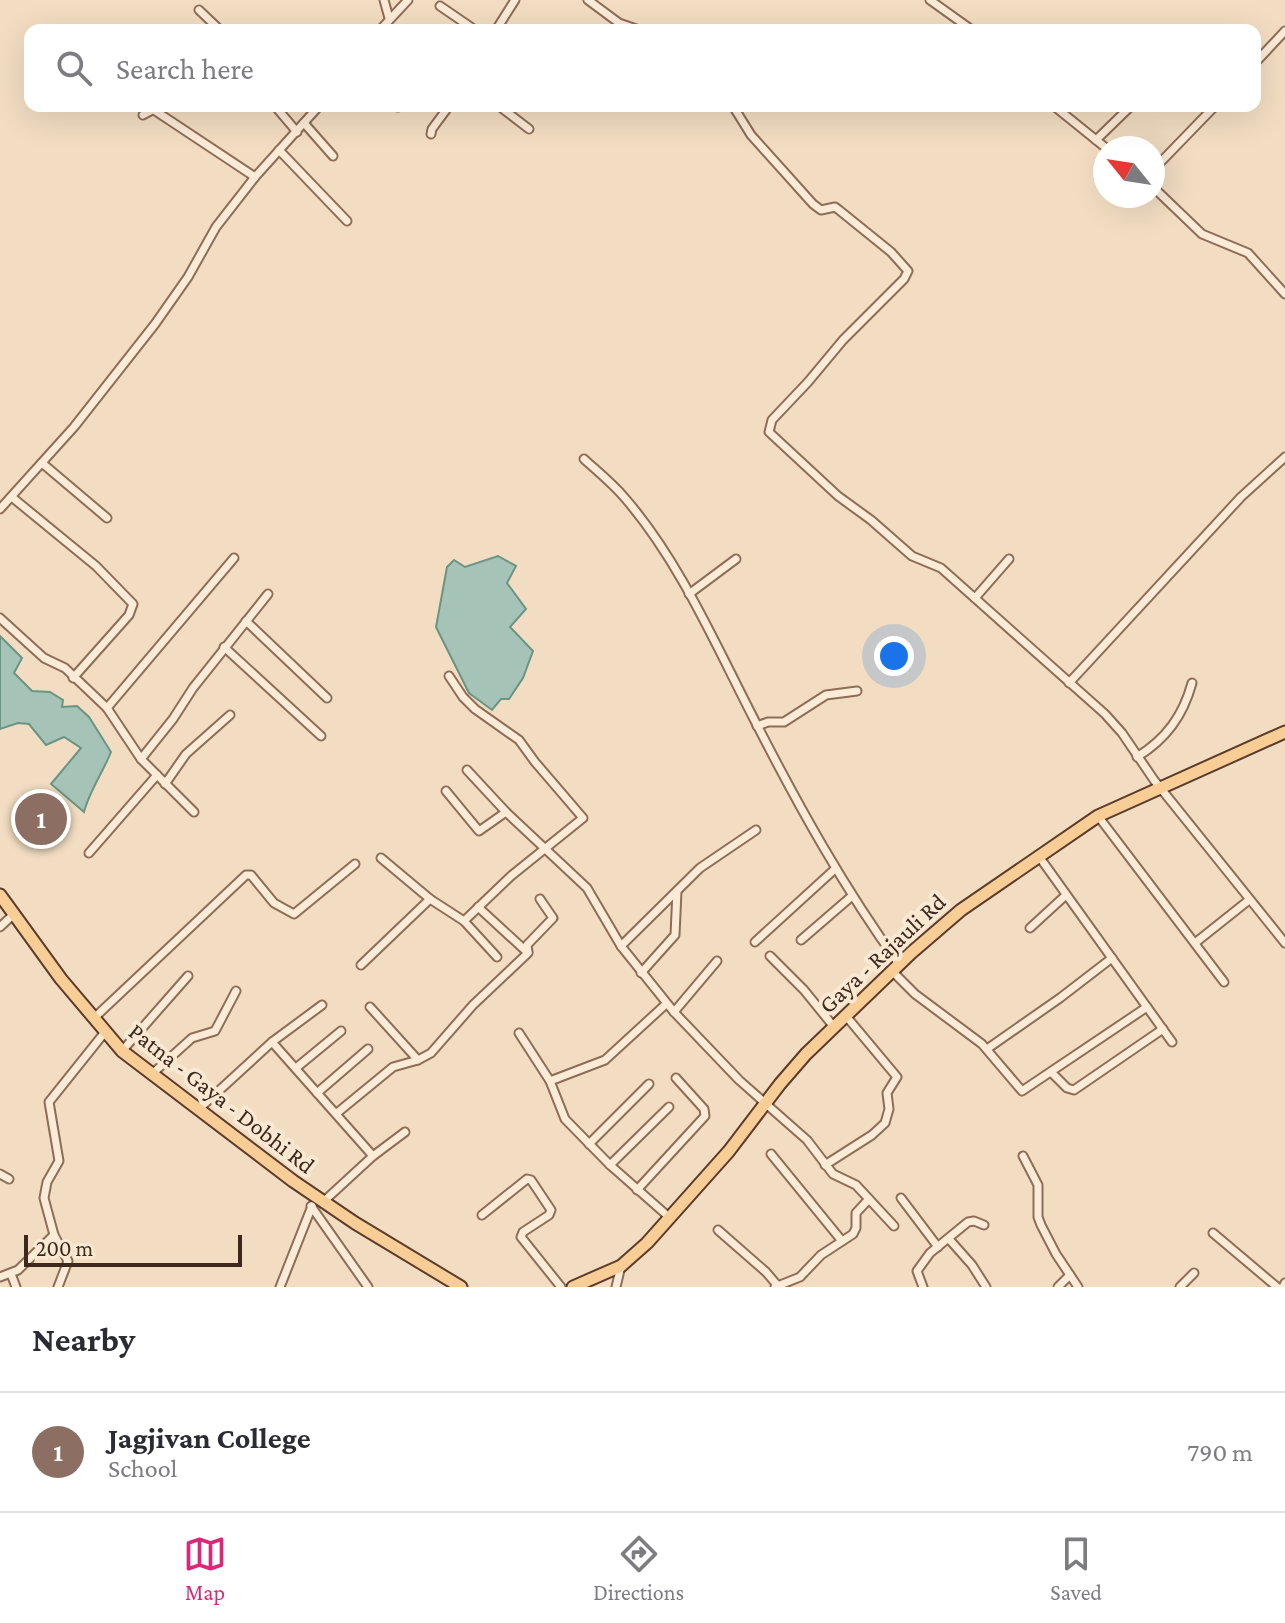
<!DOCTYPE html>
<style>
:root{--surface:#fff;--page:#f7f7f7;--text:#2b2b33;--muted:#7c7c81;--line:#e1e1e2;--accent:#db2777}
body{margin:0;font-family:"Crimson Pro",serif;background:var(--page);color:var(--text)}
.compass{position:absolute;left:1093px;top:136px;width:72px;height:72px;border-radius:50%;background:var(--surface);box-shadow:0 8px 32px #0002;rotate:300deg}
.scale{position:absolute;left:24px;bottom:20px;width:218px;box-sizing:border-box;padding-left:8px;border:4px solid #3c281d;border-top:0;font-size:22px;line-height:28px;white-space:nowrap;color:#3c281d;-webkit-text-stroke:6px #f9e8d2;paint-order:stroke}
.you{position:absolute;left:894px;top:656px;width:28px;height:28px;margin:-20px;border:6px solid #fff;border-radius:50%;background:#1a73e8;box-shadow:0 0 0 12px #1a73e833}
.badge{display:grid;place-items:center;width:52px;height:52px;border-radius:50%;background:var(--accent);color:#fff;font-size:26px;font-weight:700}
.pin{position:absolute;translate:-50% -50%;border:4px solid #fff;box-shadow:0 2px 8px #0006}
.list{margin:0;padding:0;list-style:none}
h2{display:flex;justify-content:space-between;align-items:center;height:104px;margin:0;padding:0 32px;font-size:34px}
h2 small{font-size:26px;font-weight:400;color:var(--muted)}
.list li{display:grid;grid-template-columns:52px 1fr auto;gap:24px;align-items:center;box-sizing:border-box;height:120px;padding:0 32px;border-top:2px solid var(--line)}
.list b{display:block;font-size:30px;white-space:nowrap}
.list p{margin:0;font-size:26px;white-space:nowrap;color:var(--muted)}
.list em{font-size:26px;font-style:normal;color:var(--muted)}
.icon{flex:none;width:44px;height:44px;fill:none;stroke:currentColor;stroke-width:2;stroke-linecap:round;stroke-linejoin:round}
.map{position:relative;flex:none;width:1285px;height:1287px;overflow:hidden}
.search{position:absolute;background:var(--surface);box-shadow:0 8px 32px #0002;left:24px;right:24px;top:24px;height:88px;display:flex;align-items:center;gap:20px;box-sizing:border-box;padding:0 28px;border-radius:16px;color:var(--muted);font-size:30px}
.sheet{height:224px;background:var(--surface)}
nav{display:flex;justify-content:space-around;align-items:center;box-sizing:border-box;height:112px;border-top:2px solid var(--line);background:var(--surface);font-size:22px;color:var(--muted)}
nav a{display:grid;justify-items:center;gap:4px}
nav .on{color:var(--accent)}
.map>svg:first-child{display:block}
.water{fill:#a5c4b7;stroke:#6a9484;stroke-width:2}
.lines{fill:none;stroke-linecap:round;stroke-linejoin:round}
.minor-casing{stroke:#8e6d57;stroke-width:11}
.primary-casing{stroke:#5b3b2c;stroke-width:15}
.minor{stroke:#fcebd6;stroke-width:7}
.primary{stroke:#f9cd96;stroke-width:11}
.labels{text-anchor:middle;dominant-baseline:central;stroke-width:8;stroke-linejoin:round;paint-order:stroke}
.street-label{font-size:24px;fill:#3c281d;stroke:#f9e8d2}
</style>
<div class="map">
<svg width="1285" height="1287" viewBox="0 0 1285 1287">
<rect width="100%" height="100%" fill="#f2ddc2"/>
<g class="water">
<path d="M498,556l18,10 -9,17 19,26 -16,18 23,24 -10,27 -14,21h-8l-9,11 -23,-17 -33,-66 11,-60 7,-7 11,7z"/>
<path d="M0,636l22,22 -8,15 18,18 18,1 13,8 -1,7 15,-1 12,11 22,35c-8,20 -22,40 -27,60l-33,-28 30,-36 -17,-11 -18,8 -17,-21 -11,-1 -18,6z"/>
</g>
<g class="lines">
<defs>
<g id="minor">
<path d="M384,0l5,18"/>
<path d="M588,0l31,23 20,7"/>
<path d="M930,0l42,30"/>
<path d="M440,6l35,24"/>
<path d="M199,10l21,20"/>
<path d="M380,30l28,-30"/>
<path d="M496,30l19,-30"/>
<path d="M1255,63l30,-32"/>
<path d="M275,106l22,26"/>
<path d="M398,106v1"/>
<path d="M499,106l30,23"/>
<path d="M733,106l18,29 62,69 8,6 14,-3 4,3 52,42 17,19 -4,8 -61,61 -35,42 -36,38 -3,12 69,64 33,24 41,36 29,12 164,146 17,19 32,47 131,163"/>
<path d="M1054,106l52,42"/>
<path d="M154,110l101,67"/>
<path d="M143,115l17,-9"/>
<path d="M304,123l29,33"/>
<path d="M431,134l1,-5 17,-23"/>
<path d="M1096,140l35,-34"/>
<path d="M279,150l68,71"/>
<path d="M1153,170l62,-64"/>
<path d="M1153,187l49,47 46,19 37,41"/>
<path d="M584,459c13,12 28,24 40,38 56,64 93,151 132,226 43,84 88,165 143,241"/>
<path d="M42,463l65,55"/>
<path d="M13,498l83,68 37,38 -4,11 -56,63"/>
<path d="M0,509l74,-82 81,-103 33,-47 28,-50 39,-50 64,-71"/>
<path d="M689,594l47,-35"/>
<path d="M975,598l34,-39"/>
<path d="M0,618l44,40 21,10 42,40 34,51 53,53"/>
<path d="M246,621l81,77"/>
<path d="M224,647l97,89"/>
<path d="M449,676l14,21 12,12 44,31 16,22 48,56 -72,58 -47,45"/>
<path d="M1069,683l172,-186 44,-40"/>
<path d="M107,708l127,-150"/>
<path d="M757,726l11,-4h16l42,-27 31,-4"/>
<path d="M1137,757c29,-18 46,-41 55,-74"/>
<path d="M141,759l32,-40 20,-31 75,-94"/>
<path d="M467,770l39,42 81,76 34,58 53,66 65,68 68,60 26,34 23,11 38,41"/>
<path d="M165,784l21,-30 44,-39"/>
<path d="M446,791l33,40 27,-19"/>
<path d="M1098,816l126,166"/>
<path d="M89,853l68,-78"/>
<path d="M1038,855l134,187"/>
<path d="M381,858l49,41 34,22 33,36"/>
<path d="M0,927l14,-13"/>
<path d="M1030,928l36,-33"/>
<path d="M801,940l51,-44"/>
<path d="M755,942l80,-73"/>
<path d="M1195,943l54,-43"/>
<path d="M621,946l79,-78 56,-38"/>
<path d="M528,952l-1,-7 26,-27 -13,-19"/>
<path d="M770,956l34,34 30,37"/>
<path d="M361,965l69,-66"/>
<path d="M892,971l23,23 67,50 40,47 125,-84"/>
<path d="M641,973l34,-38 2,-44"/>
<path d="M370,1007l48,53"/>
<path d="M674,1012l43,-51"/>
<path d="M93,1019l153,-144h5l23,28 20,11 61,-50"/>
<path d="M519,1033l31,48 15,38 45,46 60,53"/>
<path d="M272,1042l101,114"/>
<path d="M987,1049l73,-51 52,-40"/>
<path d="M122,1051l66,-75"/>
<path d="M296,1068l45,-37"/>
<path d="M1052,1073l15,15 7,2 89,-61"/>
<path d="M152,1074l40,-36 23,-7 21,-40"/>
<path d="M550,1081l55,-21 61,-56"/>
<path d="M317,1093l51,-44"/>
<path d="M200,1108l72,-66 50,-37"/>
<path d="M337,1113l56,-46 25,-7 13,-7 42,-48 55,-52 -50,-46"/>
<path d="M589,1144l60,-60"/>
<path d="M771,1154l71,87"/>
<path d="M1023,1156l15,29v32l3,8 15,29 22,33"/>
<path d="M610,1165l59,-58"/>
<path d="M825,1165l47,-30 13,-12 4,-14 -2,-16 10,-16 -51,-61"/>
<path d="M0,1174l9,5"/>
<path d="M637,1190l68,-74 -1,-7 -28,-31"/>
<path d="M901,1198l37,49"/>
<path d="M323,1202l50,-46 32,-24"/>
<path d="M311,1206l57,81"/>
<path d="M482,1215l45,-36 4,1 20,30 -2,5 -26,17 -2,5 40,50"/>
<path d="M718,1230l48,42 12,14"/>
<path d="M1213,1233l64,54"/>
<path d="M949,1239l23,26 14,22"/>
<path d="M11,1274l5,13"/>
<path d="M0,1277l18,-7 36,-35"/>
<path d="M58,1287l10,-26 -14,-26 -10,-37 3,-16 12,-21 -10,-59 56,-70"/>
<path d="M280,1287l32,-81"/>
<path d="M616,1287l5,-21"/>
<path d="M775,1287l25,-10 21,-22 32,-21 3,-6v-15l13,-14"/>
<path d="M923,1287l-6,-16 13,-18 38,-31 6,-1 10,4"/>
<path d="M1058,1287l12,-12"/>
<path d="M1180,1287l14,-14"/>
<path d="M1283,1287l2,-4"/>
</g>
<g id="primary">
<path d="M0,895l61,84 61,72 171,130 62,42 106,64"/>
<path d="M573,1287l48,-21 26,-23 82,-92 51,-67 26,-30 105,-101 50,-43 137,-94 187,-84"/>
</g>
</defs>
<use href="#minor" class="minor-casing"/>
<use href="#primary" class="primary-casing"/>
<use href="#minor" class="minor"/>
<use href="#primary" class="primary"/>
</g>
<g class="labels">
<g class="street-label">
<text transform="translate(882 953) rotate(-43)">Gaya - Rajauli Rd</text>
<text transform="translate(222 1098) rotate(38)">Patna - Gaya - Dobhi Rd</text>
</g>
</g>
</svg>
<svg class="compass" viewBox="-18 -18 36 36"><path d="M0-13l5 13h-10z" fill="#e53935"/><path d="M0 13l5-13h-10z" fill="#7c7c81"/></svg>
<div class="scale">200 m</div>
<div class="you"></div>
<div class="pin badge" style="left:41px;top:819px;background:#8d6e63">1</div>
<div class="search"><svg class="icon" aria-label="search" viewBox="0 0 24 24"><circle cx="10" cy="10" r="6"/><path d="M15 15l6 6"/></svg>Search here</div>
</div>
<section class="sheet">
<h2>Nearby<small></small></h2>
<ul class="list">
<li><span class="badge" style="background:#8d6e63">1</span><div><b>Jagjivan College</b><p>School</p></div><em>790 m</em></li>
</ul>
</section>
<nav>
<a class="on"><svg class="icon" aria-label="map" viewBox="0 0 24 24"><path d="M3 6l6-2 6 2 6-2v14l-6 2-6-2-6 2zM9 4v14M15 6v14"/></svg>Map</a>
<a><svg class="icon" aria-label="directions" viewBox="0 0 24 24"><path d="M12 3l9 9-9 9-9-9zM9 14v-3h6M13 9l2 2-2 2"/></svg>Directions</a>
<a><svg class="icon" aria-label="saved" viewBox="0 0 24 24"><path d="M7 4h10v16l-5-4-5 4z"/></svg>Saved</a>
</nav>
